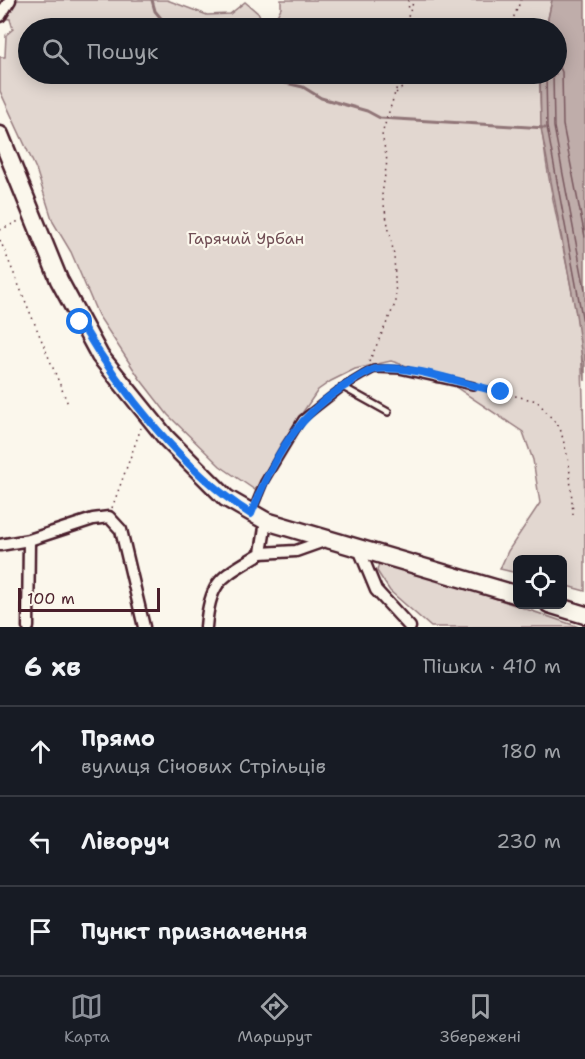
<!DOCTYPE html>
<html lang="uk">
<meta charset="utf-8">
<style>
:root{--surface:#171b24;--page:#242831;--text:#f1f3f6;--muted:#9ea1a6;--line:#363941;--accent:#8c9099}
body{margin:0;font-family:"Shantell Sans",sans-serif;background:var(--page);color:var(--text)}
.controls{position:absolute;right:18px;bottom:18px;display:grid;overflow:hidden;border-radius:9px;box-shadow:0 3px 15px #0003}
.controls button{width:54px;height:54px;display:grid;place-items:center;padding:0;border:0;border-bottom:2px solid var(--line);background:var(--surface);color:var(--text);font:30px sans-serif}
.scale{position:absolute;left:18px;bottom:15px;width:142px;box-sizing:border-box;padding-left:6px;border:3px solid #4a1f2b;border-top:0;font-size:16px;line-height:21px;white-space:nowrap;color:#4a1f2b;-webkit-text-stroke:4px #fbf7ec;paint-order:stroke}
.stop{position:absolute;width:18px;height:18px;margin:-14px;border:4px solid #1a73e8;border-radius:50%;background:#fff}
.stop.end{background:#1a73e8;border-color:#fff;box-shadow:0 2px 6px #0008}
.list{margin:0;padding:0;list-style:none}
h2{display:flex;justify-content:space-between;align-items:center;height:78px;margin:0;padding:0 24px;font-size:26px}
h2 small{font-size:20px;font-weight:400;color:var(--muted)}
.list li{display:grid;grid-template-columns:39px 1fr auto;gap:18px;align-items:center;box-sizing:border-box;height:90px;padding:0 24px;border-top:2px solid var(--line)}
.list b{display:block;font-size:22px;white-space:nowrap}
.list p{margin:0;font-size:20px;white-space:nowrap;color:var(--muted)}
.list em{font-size:20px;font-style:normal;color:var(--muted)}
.icon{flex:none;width:33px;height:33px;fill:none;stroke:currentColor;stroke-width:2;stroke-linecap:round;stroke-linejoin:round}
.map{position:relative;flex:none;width:585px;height:627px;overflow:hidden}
.search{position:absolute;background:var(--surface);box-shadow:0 3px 15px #0003;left:18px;right:18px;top:18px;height:66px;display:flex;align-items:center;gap:15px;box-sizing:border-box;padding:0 21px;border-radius:33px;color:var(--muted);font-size:22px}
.sheet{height:348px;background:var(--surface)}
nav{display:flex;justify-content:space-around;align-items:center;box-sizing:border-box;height:84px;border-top:2px solid var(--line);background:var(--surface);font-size:16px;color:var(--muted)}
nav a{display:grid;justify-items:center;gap:3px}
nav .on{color:var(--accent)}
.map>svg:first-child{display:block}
.green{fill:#e2d7d0;stroke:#967b7e;stroke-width:1.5}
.water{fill:#bfadaa;stroke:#907477;stroke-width:1.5}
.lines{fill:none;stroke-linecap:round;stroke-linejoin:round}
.shore{stroke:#79585e;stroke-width:1.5}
.stream{stroke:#907477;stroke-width:3}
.lane-casing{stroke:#4a1f2b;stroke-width:10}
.street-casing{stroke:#4a1f2b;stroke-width:15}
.primary-casing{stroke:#4a1f2b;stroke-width:21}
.path{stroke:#4a1f2b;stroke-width:1.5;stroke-dasharray:1.5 4.5;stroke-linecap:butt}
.lane{stroke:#fbf7ec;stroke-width:5}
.street{stroke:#fbf7ec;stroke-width:10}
.primary{stroke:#fbf7ec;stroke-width:16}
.route{stroke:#1a73e8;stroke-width:8}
.labels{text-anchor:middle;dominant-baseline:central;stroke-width:4.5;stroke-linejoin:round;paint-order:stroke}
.park-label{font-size:16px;fill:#704d54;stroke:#fbf7ec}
</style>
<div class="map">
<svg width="585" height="627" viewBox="0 0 585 627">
<rect width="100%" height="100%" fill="#fbf7ec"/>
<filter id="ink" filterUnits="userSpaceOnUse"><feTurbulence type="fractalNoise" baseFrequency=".0167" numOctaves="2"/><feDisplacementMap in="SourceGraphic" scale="12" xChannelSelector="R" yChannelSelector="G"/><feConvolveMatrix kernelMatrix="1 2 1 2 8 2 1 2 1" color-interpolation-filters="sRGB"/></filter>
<g filter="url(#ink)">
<g class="green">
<path d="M0,0h167l40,15 23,-1 15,-12 14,12 5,13 8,-2 9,-17v-8h271l-6,28h-518v46h512c-3,91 29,180 41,270 4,81 4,165 4,247l-22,-6 -1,-25h-44l-1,13 -17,-4 8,-18 32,-48 -7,-43 -10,-28 -72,-48 -15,-1 -29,-17 -16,-5 -36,8 -24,12 -13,9 -37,54 -26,46 -35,-24 -52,-51 -28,-36 -42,-64 -27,-63 -18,-30 -17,-53 -36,-78v-34h5l1,-22 7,-6 -3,-10 -10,-1z"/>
<path d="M380,559l199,68h-148l-41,-36 -13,-20z"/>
</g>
<path class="water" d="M552,0h33v381l-9,-67 -35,-186 -1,-54h16v-46h-10z"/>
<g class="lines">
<g class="shore">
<path d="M556,59l6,13 1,53 22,112"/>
<path d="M546,74l1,53 38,206"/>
<path d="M553,74l1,53 31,163"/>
</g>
<g class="stream">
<path d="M152,0l3,11 14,17"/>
<path d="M247,74l56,13 18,11 46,13 13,7 165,10"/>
</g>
<defs>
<g id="lane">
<path d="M343,387l45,25"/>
<path d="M253,509l11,-27 38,-63 41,-32 20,-12 11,-6 26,1 73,16"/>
</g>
<g id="street">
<path d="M0,16l10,-16"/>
<path d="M0,545l29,-5 64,-21 16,-2 12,13 23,97"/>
<path d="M359,549l17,41 34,37"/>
<path d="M261,553l35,-2 31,-11"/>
<path d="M28,627l1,-87"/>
<path d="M206,627c4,-49 17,-50 55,-74l5,-32"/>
</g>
<g id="primary">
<path d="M0,135l59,145 41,76 67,83 59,59 40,23 252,74"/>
<path d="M549,604l36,11"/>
</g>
</defs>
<use href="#lane" class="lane-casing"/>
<use href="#street" class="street-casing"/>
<use href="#primary" class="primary-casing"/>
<g class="path">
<path d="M408,0l1,12"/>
<path d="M404,28l10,-28"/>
<path d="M509,28l12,-28"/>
<path d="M459,74l4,2 11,-2"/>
<path d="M396,93l19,-16 8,-3"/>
<path d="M0,230l19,-9"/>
<path d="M0,240l68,164"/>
<path d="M369,362l27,-60 -2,-47 -12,-60 5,-34 -5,-27 19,-60"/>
<path d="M480,388l57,13 23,27 9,34 4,52"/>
<path d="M112,508l29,-80"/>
</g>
<use href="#lane" class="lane"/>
<use href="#street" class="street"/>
<use href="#primary" class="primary"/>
</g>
</g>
<g class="lines" filter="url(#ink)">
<path class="route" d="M80,322c40,68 104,150 171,192 22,-56 47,-101 100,-132 7,-4 16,-11 25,-13 36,-5 89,16 125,23"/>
</g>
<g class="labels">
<g class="park-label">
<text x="246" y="238">Гарячий Урбан</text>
</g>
</g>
</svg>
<div class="controls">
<button><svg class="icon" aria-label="locate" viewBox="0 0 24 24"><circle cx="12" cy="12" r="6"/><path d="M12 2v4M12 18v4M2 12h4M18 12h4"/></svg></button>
</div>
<div class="scale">100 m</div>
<div class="stop" style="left:80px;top:322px"></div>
<div class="stop end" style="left:501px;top:392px"></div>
<div class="search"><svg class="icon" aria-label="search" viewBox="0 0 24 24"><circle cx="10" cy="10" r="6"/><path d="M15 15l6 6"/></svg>Пошук</div>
</div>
<section class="sheet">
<h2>6 хв<small>Пішки · 410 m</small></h2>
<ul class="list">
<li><svg class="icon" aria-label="ahead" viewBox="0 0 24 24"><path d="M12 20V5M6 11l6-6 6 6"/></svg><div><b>Прямо</b><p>вулиця Січових Стрільців</p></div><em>180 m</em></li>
<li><svg class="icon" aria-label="left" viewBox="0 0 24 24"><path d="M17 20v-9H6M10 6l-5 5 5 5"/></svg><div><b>Ліворуч</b></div><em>230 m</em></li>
<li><svg class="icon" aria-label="arrive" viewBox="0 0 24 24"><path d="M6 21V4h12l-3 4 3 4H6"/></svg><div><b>Пункт призначення</b></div></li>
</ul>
</section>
<nav>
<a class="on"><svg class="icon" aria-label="map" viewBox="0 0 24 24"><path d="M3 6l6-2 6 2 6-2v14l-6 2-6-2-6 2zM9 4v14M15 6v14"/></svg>Карта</a>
<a><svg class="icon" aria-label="directions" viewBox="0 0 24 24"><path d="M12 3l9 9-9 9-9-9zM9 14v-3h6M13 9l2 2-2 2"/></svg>Маршрут</a>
<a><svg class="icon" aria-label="saved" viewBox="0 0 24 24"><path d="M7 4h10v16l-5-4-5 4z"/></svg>Збережені</a>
</nav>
